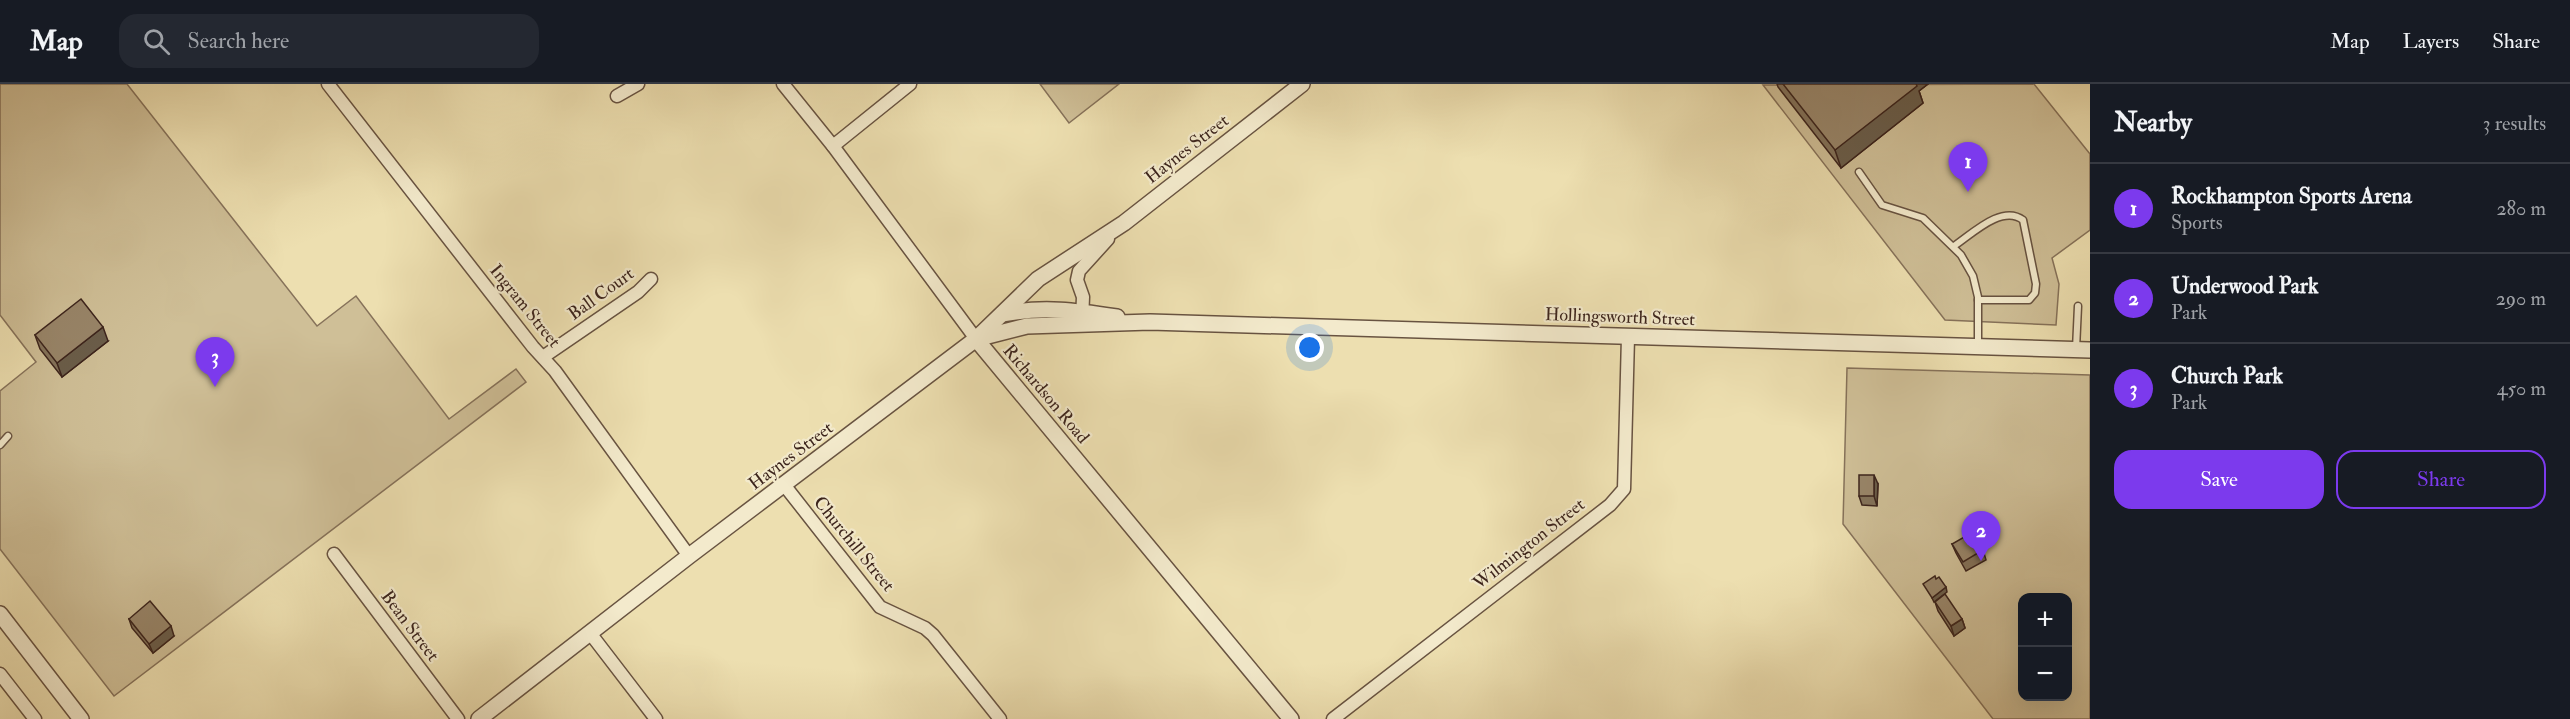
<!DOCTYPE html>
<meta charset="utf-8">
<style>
:root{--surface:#171b24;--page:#242831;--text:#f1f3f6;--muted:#9ea1a6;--line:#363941;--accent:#7c3aed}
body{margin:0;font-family:"IM FELL Double Pica",serif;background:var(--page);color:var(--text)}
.controls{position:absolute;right:18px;bottom:18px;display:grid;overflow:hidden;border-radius:12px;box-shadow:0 6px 24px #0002}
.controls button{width:54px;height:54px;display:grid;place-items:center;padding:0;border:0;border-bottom:2px solid var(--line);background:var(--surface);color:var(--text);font:30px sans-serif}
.you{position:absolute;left:1310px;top:264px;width:21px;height:21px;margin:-15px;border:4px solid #fff;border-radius:50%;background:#1a73e8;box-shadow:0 0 0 9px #1a73e833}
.badge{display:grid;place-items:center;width:39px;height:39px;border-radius:50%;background:var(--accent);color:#fff;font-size:20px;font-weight:700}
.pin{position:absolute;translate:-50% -50px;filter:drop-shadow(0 2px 3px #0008)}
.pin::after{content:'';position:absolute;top:32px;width:21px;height:18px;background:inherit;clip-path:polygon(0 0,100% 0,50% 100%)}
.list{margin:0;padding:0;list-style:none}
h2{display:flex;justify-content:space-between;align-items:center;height:78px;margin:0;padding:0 24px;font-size:26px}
h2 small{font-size:20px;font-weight:400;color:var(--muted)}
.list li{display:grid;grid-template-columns:39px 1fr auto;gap:18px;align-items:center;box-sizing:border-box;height:90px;padding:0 24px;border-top:2px solid var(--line)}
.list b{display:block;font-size:22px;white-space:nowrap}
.list p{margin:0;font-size:20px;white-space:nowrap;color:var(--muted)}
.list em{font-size:20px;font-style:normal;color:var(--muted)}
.actions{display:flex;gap:12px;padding:18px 24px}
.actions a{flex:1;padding:14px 0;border:2px solid var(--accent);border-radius:18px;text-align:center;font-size:21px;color:var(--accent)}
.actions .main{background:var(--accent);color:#fff}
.icon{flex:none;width:33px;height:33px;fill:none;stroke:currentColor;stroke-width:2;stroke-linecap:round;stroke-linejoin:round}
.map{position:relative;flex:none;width:2090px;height:635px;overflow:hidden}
header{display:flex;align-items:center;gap:36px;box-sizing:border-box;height:84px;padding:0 30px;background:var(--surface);border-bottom:2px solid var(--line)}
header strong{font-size:28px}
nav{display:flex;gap:33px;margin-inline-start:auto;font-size:21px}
.search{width:420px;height:54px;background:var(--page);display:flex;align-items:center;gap:15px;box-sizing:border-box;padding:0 21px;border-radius:18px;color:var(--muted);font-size:22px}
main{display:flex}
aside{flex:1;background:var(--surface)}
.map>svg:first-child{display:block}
.green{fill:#cfbf97;stroke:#86725a;stroke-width:1.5;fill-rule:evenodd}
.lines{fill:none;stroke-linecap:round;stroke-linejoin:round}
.service-casing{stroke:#685341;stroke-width:9}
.minor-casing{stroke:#685341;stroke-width:15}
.tertiary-casing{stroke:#685341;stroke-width:18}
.service{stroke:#f3eacc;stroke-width:6}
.minor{stroke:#f3eacc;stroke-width:12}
.tertiary{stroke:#f3eacc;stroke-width:15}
.wall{fill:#83725a;stroke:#3c241c;stroke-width:1.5}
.shaded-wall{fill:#6a5d4a;stroke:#3c241c;stroke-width:1.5}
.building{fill:#988569;stroke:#3c241c;stroke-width:1.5}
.labels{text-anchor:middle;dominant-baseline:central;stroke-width:4.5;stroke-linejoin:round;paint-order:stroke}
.street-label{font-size:18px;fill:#3c241c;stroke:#f3eacc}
</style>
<header>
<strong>Map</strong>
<div class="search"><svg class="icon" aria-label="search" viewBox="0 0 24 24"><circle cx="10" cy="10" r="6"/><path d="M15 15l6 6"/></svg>Search here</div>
<nav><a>Map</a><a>Layers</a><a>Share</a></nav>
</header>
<main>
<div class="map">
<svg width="2090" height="635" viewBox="0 0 2090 635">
<rect width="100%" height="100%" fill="#eddfb0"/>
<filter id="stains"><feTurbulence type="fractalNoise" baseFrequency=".00333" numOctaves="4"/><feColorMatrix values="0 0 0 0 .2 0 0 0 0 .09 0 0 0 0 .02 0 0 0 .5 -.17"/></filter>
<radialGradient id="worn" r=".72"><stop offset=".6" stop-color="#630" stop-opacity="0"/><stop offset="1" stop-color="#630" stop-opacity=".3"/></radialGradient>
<g class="green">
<path d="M0,0h127l190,242 39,-30 93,123 67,-50 10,13 -412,314 -114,-147v-158l36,-29 -36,-47z"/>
<path d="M1040,0h79l-50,39z"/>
<path d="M2034,0l56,70v76l-38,28 7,26 -3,41 -111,-5 -182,-235z"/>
<path d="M1847,284l243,7v344h-97l-150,-195zM2022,514h46v98h-46z"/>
</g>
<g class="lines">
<defs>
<g id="service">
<path d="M1859,88l23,33 41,13 38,37 12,21 5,21v49"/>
<path d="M1954,162c18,-12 48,-42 69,-26l13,64 -1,9 -6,7h-51"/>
<path d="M2076,265l2,-43"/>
<path d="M0,361l8,-9"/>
</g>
<g id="minor">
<path d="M328,0l205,263 22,24 134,185"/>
<path d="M783,0l50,62 143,193"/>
<path d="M617,12l21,-12"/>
<path d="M833,62l77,-62"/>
<path d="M1082,235l1,-22 -6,-17 2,-9 29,-32"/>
<path d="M543,273l95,-65 13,-13"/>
<path d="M785,402l95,121 45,21 8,7 67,84"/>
<path d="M334,470l124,165"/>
<path d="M590,549l66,86"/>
<path d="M0,590l35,45"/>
<path d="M1333,635l277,-214 14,-16 4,-152"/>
</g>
<g id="tertiary">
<path d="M1003,230c41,-8 74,-3 114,3"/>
<path d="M976,255l51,-13 123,-4 940,28"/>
<path d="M976,255l315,380"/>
<path d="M0,530l81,105"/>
<path d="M479,635l210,-163 287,-217 62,-60 86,-56 178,-139"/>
</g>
</defs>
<use href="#service" class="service-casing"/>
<use href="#minor" class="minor-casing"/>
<use href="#tertiary" class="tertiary-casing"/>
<use href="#service" class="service"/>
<use href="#minor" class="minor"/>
<use href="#tertiary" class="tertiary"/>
</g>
<g class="wall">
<path d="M1777,0h151l-9,7 4,12 -82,65 -63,-81z"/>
<path d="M35,251l73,6 -46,36 -22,-28z"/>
<path d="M1878,400l-1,22 -15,-1 -3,-9z"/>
<path d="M1952,460l31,6 3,10 -20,11 -10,-18z"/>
<path d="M1935,518l27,17 3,9 -11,8 -16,-25z"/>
<path d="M129,535l45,17 -21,17 -21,-25z"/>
</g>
<g class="shaded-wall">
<path d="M1912,0h16l-9,7 4,12 -82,65 -6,-18z"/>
<path d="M103,243l5,14 -46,36 -5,-14z"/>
<path d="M1874,391l4,9 -1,22 -3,-10z"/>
<path d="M1946,503l1,5 -13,10 -2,-4z"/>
<path d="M1962,535l3,9 -11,8 -3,-10z"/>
<path d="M171,542l3,10 -21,17 -4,-9z"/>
</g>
<g class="building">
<path d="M1783,0h133l1,2 -82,64z"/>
<path d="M81,215l22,28 -46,36 -22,-28z"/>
<rect x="1859" y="391" width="15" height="21"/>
<path d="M1973,448l10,18 -20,12 -11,-18z"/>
<path d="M1935,492l1,3 3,-2 7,10 -14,11 -9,-14z"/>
<path d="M1945,510l17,25 -11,7 -16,-24z"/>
<path d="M150,517l21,25 -22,18 -20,-25z"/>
</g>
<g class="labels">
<g class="street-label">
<text transform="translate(1187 65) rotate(-38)">Haynes Street</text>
<text transform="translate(601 210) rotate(-36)">Ball Court</text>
<text transform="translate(525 222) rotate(51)">Ingram Street</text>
<text transform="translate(1620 233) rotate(2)">Hollingsworth Street</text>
<text transform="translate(1046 310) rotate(50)">Richardson Road</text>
<text transform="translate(791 372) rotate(-37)">Haynes Street</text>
<text transform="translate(854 460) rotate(51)">Churchill Street</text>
<text transform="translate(1529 460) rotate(-38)">Wilmington Street</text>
<text transform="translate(410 542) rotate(53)">Bean Street</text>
</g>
</g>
<rect width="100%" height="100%" filter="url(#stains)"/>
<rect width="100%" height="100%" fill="url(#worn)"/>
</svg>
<div class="controls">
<button>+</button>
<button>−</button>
</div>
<div class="you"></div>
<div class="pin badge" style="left:1968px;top:108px">1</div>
<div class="pin badge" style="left:1981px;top:477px">2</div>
<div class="pin badge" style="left:215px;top:303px">3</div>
</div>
<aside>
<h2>Nearby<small>3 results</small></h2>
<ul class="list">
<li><span class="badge">1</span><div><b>Rockhampton Sports Arena</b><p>Sports</p></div><em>280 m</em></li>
<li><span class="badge">2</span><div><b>Underwood Park</b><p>Park</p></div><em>290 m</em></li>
<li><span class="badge">3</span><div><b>Church Park</b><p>Park</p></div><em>450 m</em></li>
</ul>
<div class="actions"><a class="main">Save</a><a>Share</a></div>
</aside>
</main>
